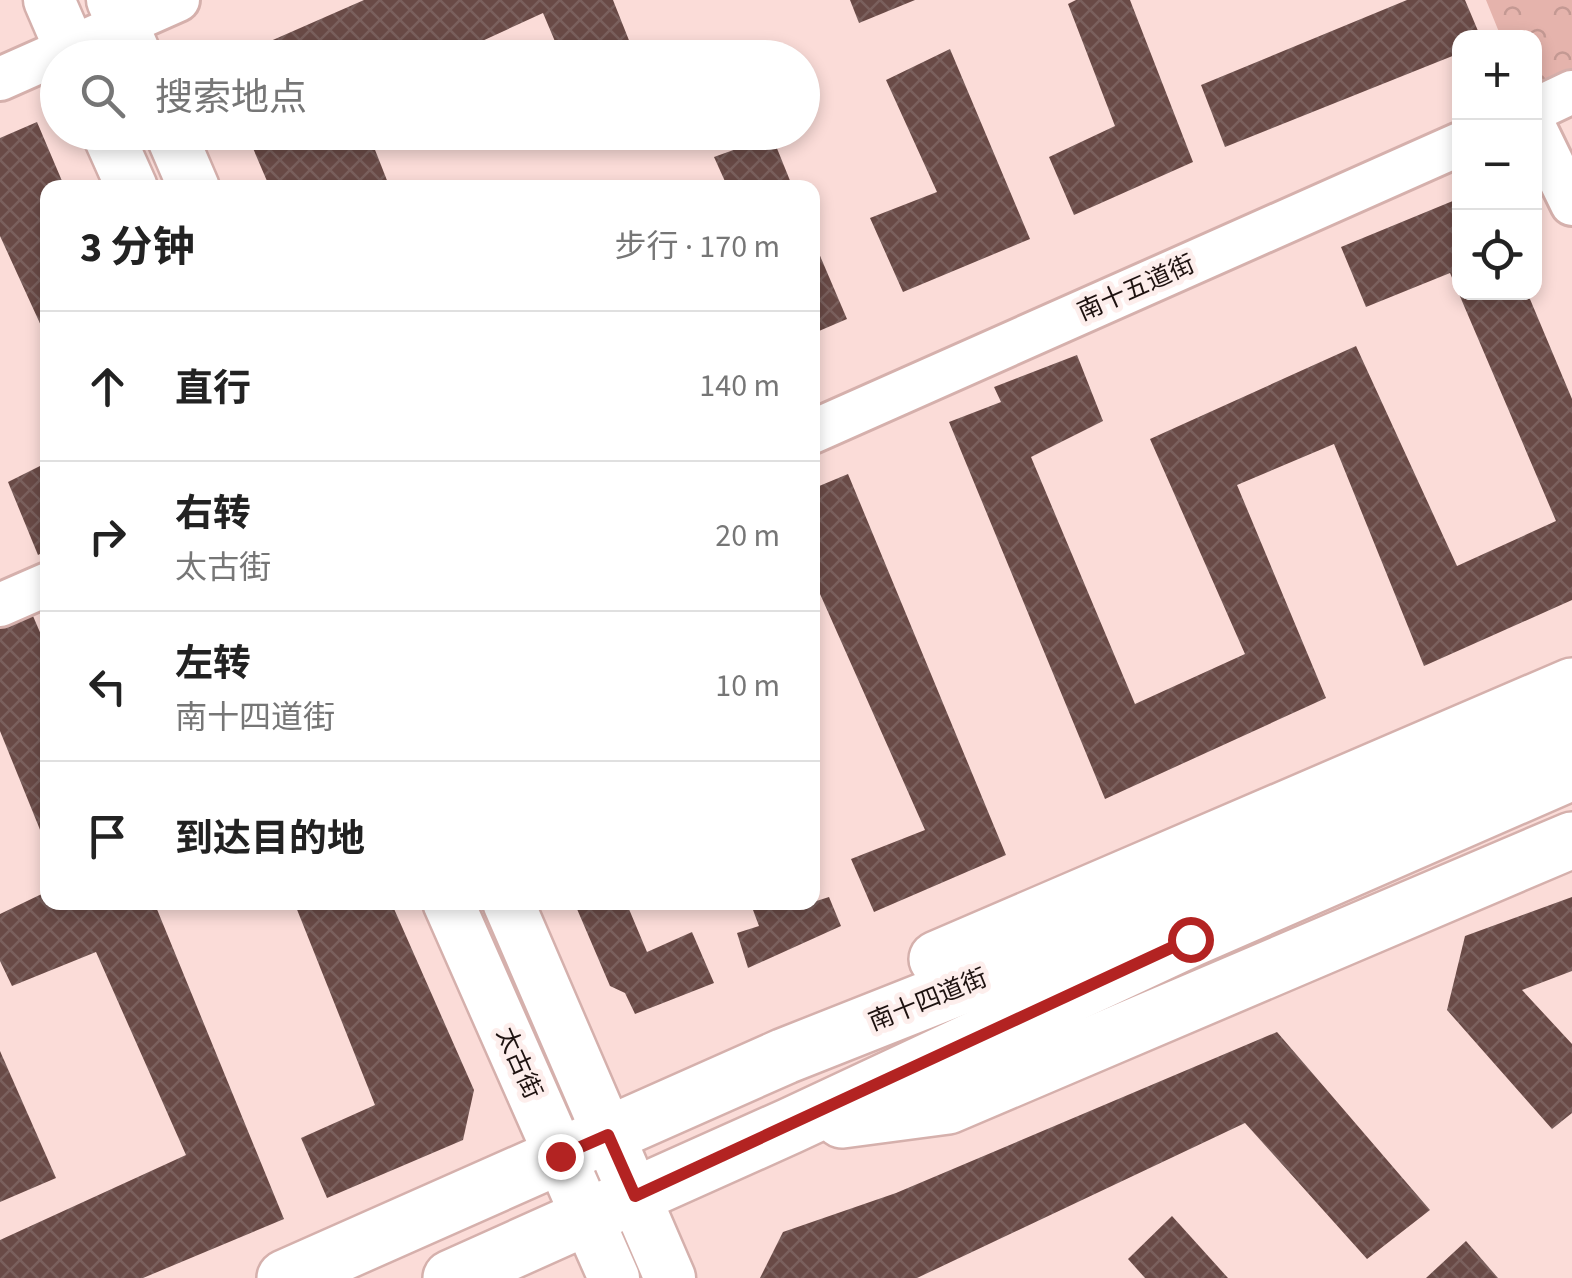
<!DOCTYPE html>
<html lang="zh">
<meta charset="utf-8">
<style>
:root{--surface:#fff;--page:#f2f2f2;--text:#222;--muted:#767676;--line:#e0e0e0}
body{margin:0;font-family:"Source Sans 3","Noto Sans SC",sans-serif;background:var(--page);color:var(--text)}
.controls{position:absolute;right:30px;top:30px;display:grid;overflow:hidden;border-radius:20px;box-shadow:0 5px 15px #0003}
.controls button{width:90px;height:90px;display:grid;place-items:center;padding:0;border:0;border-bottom:2px solid var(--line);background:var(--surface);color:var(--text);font:50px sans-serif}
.stop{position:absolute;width:30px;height:30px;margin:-22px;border:8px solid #b32322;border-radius:50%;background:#fff}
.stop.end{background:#b32322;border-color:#fff;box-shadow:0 2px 10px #0008}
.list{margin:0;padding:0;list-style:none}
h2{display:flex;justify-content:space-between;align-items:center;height:130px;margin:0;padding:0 40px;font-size:42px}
h2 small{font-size:32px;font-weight:400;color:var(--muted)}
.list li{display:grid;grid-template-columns:65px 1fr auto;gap:30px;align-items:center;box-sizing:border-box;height:150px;padding:0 40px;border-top:2px solid var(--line)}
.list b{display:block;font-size:38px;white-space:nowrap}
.list p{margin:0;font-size:32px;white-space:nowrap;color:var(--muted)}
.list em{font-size:32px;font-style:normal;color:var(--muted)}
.icon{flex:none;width:55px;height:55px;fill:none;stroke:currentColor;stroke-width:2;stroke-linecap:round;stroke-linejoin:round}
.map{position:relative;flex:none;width:1572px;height:1278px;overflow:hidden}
.search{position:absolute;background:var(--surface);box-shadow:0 5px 15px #0003;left:40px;top:40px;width:780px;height:110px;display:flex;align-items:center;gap:25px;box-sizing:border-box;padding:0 35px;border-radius:55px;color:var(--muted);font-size:38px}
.panel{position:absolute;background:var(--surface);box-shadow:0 5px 15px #0003;left:40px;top:180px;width:780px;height:730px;border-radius:20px}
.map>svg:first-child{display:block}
.park{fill:url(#park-crowns)}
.building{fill:url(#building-cross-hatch)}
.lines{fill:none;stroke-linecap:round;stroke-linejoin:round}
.tertiary-casing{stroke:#d5b0ac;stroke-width:48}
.secondary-casing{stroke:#d5b0ac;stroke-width:55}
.primary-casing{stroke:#d5b0ac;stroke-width:60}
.tertiary{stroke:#fff;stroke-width:42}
.secondary{stroke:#fff;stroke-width:50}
.primary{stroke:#fff;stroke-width:55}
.route{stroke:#b32322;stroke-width:12}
.labels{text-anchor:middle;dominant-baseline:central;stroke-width:10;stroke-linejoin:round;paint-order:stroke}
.street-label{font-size:25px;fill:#1e1210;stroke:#fdeeec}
</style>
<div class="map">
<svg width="1572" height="1278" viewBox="0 0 1572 1278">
<defs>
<pattern id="park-crowns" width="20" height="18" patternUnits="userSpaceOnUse" patternTransform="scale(2.5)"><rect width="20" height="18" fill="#e5b3ac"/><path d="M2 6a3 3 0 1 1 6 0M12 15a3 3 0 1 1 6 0" fill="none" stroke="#c49993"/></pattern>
<pattern id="building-cross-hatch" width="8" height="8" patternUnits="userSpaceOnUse" patternTransform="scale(2.5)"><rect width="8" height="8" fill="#694a46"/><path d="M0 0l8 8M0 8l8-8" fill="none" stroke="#7a605d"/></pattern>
</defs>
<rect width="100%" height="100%" fill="#fbdcd8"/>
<path class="park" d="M1486,0h86v70l-37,20 -1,-52 -33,-1z"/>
<g class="building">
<path d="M364,0h249l23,58h-74l-19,-45 -98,45h-213z"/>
<path d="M850,0h65l-56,23z"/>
<path d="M1076,0h54l63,162 -119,53 -25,-58 66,-31 -47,-122z"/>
<path d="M1407,0h58l16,38h-21v15l-235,94 -24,-62z"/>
<path d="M950,49l80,190 -127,53 -33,-74 67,-26 -51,-112z"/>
<path d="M37,122l28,66h-17v153l-48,-105v-98z"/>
<path d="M246,132h122l22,56h-120z"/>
<path d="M772,136l21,52h-65l-14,-31z"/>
<path d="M1460,198v94h67l45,107v201l-148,66 -90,-222 -97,41 89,213 -221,101 -156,-377 52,-20 -7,-15 83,-32 26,66 -72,36 104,247 110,-50 -95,-215 206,-93 101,220 99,-45 -106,-248 -84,34 -25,-60z"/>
<path d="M812,237l35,82 -35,15z"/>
<path d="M48,462v88l-10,5 -30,-73z"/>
<path d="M848,474l158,381 -132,57 -23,-53 74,-29 -113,-254v-87z"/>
<path d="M27,602l21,49 -1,196 -47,-116v-117z"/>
<path d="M48,891v11h106l130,317 -141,59h-143v-38l186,-85 -90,-203 -84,34 -12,-25v-47z"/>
<path d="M829,897l12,29 -93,42 -11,-35 22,-7 -9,-24 57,2z"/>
<path d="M1572,897v74l-50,19 50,54v69l-20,16 -105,-119 18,-74z"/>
<path d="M294,902h97l83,188 -11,50 -136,58 -26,-60 74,-33z"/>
<path d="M574,902h52l21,50 45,-20 22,51 -79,31 -10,-21 -15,-7z"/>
<path d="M1277,1032l153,178 -63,49 -122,-136 -328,155h-157l23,-46 113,-39z"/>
<path d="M0,1051l56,127 -56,24z"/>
<path d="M1172,1216l56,62h-83l-17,-19z"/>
<path d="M1466,1241l32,37h-72z"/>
</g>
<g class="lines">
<defs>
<g id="tertiary">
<path d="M0,79l178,-79"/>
<path d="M1534,110l38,-18"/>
<path d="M1534,126l38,78"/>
<path d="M812,432l648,-288"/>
<path d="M0,605l48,-21"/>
</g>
<g id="secondary">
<path d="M49,0l25,58"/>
<path d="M112,0l25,58"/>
<path d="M107,132l25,56"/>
<path d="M170,132l24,56"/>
<path d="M448,902l166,376"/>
<path d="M508,902l162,376"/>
</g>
<g id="primary">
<path d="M937,959l635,-273"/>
<path d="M842,1120l106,-14 624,-266"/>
<path d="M285,1278l500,-222 389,-154 398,-177"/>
<path d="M451,1278l339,-152 400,-187 382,-167"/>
</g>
</defs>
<use href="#tertiary" class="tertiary-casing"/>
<use href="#secondary" class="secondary-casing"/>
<use href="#primary" class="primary-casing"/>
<use href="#tertiary" class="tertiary"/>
<use href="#secondary" class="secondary"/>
<use href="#primary" class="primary"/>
</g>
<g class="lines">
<path class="route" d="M560,1156l48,-21 27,61 555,-257"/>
</g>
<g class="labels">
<g class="street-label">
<text transform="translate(1136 288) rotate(-24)">南十五道街</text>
<text transform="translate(928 1000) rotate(-22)">南十四道街</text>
<text transform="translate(519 1063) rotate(66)">太古街</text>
</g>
</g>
</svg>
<div class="controls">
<button>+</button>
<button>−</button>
<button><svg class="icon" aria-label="locate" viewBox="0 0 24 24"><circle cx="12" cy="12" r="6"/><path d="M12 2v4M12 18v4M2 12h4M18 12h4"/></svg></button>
</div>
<div class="stop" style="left:1190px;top:939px"></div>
<div class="stop end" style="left:560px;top:1156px"></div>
<div class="search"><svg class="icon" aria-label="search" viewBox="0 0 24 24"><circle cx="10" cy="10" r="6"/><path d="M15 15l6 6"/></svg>搜索地点</div>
<section class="panel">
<h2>3 分钟<small>步行 · 170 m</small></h2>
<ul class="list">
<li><svg class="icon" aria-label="ahead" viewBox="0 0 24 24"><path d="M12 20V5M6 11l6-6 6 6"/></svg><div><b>直行</b></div><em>140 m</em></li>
<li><svg class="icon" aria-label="right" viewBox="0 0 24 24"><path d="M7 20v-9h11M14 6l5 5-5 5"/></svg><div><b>右转</b><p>太古街</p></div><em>20 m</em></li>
<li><svg class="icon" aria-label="left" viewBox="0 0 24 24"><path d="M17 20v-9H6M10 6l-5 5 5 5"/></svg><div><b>左转</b><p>南十四道街</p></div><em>10 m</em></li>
<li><svg class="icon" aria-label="arrive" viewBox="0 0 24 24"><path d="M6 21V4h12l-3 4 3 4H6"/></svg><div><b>到达目的地</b></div></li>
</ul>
</section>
</div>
